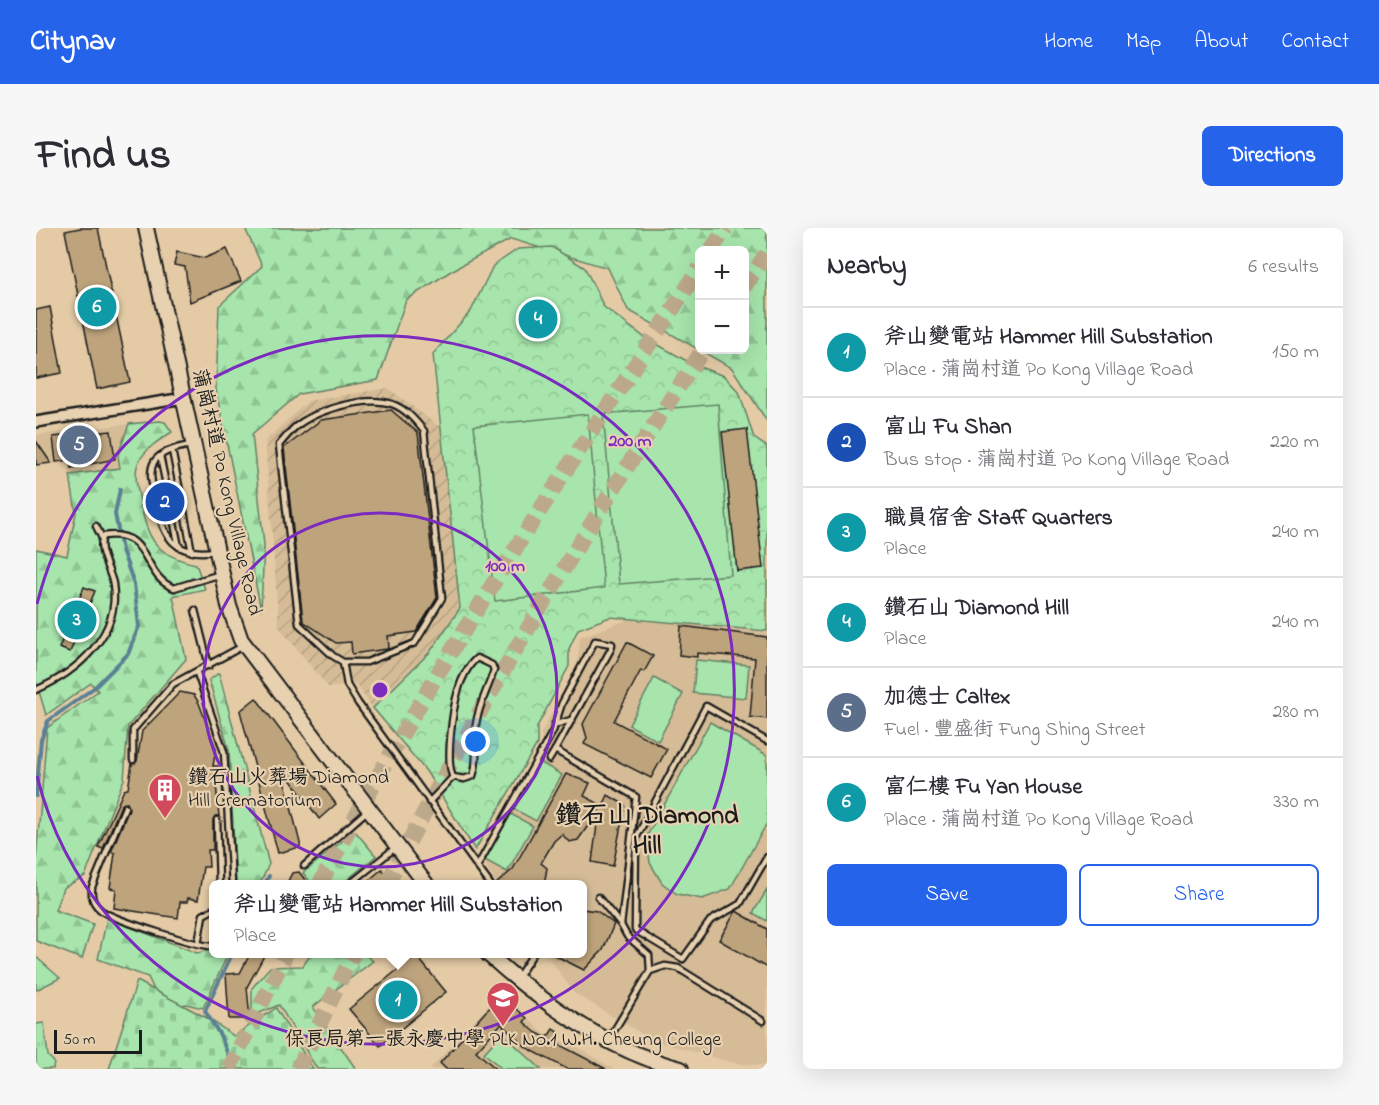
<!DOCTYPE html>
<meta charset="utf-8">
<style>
:root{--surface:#fff;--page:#f7f7f7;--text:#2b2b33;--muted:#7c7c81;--line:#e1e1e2;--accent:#2563eb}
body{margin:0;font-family:"Indie Flower","LXGW WenKai TC",sans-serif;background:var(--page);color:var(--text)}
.controls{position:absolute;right:18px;top:18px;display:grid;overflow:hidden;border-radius:9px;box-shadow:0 6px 24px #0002}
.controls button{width:54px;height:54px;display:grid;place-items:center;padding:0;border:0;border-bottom:2px solid var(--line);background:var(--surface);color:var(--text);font:30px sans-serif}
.scale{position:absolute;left:18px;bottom:15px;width:88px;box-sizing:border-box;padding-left:6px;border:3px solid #1c1c1c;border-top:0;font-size:16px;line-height:21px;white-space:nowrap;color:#1c1c1c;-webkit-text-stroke:4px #e7d1b0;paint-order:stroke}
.you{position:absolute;left:440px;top:514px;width:21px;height:21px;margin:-15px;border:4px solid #fff;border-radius:50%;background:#1a73e8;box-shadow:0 0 0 9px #1a73e833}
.badge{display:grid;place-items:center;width:39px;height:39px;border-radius:50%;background:var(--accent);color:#fff;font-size:20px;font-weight:700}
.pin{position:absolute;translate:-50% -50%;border:3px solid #fff;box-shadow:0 2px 6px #0006}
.popup{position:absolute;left:173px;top:652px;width:378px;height:78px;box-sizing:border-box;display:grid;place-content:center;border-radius:9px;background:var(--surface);filter:drop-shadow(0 2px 4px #0005);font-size:20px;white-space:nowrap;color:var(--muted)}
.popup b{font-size:22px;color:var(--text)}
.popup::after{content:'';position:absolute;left:50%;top:100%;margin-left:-12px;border:12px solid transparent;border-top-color:var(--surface)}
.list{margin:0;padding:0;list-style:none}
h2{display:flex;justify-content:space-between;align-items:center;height:78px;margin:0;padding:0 24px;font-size:26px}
h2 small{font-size:20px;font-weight:400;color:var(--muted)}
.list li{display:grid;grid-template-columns:39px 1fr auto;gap:18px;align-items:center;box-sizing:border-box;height:90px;padding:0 24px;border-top:2px solid var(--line)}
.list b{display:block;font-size:22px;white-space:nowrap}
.list p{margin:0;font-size:20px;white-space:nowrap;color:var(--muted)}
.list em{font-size:20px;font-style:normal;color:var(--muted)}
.actions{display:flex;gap:12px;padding:18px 24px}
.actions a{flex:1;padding:14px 0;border:2px solid var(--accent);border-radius:9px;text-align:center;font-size:21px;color:var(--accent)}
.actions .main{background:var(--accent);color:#fff}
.map{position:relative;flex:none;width:731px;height:841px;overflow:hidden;border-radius:9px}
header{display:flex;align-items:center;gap:36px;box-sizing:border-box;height:84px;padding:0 30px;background:var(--accent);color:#fff}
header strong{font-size:28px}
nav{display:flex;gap:33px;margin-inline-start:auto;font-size:21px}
.intro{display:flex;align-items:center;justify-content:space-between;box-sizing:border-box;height:144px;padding:0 36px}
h1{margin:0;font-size:42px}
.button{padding:15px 27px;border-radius:9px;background:var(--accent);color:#fff;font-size:21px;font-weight:700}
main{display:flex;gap:36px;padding:0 36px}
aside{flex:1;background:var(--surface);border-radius:9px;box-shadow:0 6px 24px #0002}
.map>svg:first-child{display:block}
.built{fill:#d5bc97}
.industrial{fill:url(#industrial-furrows)}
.grass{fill:url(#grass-tufts);stroke:#628064;stroke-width:1.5}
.forest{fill:url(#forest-firs);stroke:#628064;stroke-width:1.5;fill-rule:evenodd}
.cemetery{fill:url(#cemetery-stones);stroke:#628064;stroke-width:1.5}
.park{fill:url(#park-crowns);stroke:#628064;stroke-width:1.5}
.pitch{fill:#a7e5ac;stroke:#628064;stroke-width:1.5}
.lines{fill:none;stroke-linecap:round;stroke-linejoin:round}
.stream{stroke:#5a8193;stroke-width:4}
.building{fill:#bea47d;stroke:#1c1c1c;stroke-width:1.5}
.highway-tunnel{stroke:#bca88a;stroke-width:16;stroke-dasharray:16 8;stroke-linecap:butt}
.lane-casing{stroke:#1c1c1c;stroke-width:9}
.street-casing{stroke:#1c1c1c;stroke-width:14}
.secondary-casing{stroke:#1c1c1c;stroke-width:18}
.lane{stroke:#e7d1b0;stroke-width:4.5}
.street{stroke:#e7d1b0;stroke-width:9}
.secondary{stroke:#e7d1b0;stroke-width:14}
.ring{fill:none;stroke:#7b2cbf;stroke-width:3}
.labels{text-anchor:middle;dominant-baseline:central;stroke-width:4.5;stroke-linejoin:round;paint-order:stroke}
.street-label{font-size:20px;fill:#1c1c1c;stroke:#e7d1b0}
.poi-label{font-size:20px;fill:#1c1c1c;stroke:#e7d1b0;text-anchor:start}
.district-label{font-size:26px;font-weight:bold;fill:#1c1c1c;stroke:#e7d1b0}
.centre{fill:#7b2cbf;stroke:#e7d1b0;stroke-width:3}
.ring-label{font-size:18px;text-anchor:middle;font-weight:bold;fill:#7b2cbf;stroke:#e7d1b0;stroke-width:4.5;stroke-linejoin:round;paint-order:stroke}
</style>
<header>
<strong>Citynav</strong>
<nav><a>Home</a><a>Map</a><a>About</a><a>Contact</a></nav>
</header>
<div class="intro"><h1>Find us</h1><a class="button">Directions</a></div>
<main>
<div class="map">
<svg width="731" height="841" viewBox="0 0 731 841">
<defs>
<pattern id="industrial-furrows" width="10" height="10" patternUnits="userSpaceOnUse" patternTransform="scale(1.5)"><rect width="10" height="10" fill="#d5bc97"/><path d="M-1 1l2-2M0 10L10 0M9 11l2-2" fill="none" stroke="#b6a182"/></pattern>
<pattern id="grass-tufts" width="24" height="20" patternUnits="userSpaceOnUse" patternTransform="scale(1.5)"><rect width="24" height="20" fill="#a7e5ac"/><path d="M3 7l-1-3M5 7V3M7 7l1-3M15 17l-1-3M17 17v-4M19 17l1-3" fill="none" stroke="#8fc493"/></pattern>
<pattern id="forest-firs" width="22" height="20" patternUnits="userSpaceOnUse" patternTransform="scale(1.5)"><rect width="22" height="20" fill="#a7e5ac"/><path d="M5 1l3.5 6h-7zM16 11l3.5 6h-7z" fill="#8fc493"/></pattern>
<pattern id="cemetery-stones" width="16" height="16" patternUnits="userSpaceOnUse" patternTransform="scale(1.5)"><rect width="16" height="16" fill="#a7e5ac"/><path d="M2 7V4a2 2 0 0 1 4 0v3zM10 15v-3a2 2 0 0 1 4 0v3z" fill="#8fc493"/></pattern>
<pattern id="park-crowns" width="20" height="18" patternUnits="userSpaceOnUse" patternTransform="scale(1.5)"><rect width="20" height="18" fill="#a7e5ac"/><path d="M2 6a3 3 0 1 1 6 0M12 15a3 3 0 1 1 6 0" fill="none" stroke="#8fc493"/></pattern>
</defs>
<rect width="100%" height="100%" fill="#e4cba6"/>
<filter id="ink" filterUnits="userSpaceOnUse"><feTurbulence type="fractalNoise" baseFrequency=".0167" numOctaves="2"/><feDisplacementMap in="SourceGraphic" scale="12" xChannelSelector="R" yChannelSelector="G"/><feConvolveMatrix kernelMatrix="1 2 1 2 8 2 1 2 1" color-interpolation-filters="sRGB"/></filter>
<g filter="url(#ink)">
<g class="built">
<path d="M93,196l-11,31 2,13 -50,7 -2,-13 -32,4v-31z"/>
<path d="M594,391l137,13v434l-33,-3 -82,-23 -78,-47 -28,-39h36v-70h-85l-16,-26 62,-113 -2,-12 36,-66 3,-30z"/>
<path d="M465,764l42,41 40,17 30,19h-183z"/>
</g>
<path class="industrial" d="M352,160l53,40 19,180 -30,44 -57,56 -18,-24 -26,4 -50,-61 -14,-186 43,-40z"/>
<g class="grass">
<path d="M0,729l24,21 -24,12z"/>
<path d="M8,795l4,33 6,6 -1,7h-17v-45z"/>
</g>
<g class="forest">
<path d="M209,0h522v193l-35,-53 -104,-58 -20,-42 -97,-29 -60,32 -45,29 -28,80 -79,14 -47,40 12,111 -3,65 -45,-220 3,-84 43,-40zM664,22h44v100h-44z"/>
<path d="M123,193l6,1 7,10c-13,8 -27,17 -34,31 -4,11 -1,22 1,33 8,40 13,59 57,68l9,25 -32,7 13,63 -58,67 -4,53 -39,97 -22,12 -8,22 38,14 -11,35 -46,-18v-81l11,-132 51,-37 -7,-8 -45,32 -10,-34v-132l31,7 9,-43 -6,-38 50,-7 -2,-13 11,-31z"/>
<path d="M183,445l50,191 -9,20h-24l-7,-134 -20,-70z"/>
<path d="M319,603l21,25 -34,28h-30l-9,-11z"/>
<path d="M71,690l90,35 16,-3 1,4h14l-25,54 -17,-4 -22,7 -16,-34 -50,-18z"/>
<path d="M275,726h53l9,7 -60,46 43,62h-39l-38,-64 -27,11v-28l18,-21 33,-1z"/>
</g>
<path class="cemetery" d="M101,753l72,38 25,17 42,-28 37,61h-204z"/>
<path class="park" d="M516,19l33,21 19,39 40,30 50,28 30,11 15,16 15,46 13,9v184l-157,-14 -32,12 -9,20v17l-32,61v17l-62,106 -49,-79 -53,-63 57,-56 30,-44 -27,-254 38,-43 22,-45 25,-17z"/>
<g class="pitch">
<path d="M682,176l13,171 -112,9 -16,-170z"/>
<path d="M552,186l16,174 -109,13 -21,-175z"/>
<path d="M660,432l53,5 -3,33 -53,-5z"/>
<path d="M618,450l29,16 -25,47 -29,-16z"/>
<path d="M674,494l57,33v68l-37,66 -28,10 -25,-5 -15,-11 -12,-20 -3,-27z"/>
<path d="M502,533l24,14 -26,46 -24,-13z"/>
<path d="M473,585l24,13 -26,46 -24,-13z"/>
<path d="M731,662v31l-14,-8z"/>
<path d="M466,805l39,36h-39l-18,-16z"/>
</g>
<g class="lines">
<g class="stream">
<path d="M0,568l5,-56 7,-19 47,-34 33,-33 11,-28 -5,-42 -12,-34 -7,-36 5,-25"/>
<path d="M229,656l4,-8"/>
<path d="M196,726l-27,57 15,24 14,34"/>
</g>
</g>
<g class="building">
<path d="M44,0h18l32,154 -33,7 -32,-158z"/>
<path d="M191,21l14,32 -51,21 -5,-35 -11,-2 3,-13 28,6z"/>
<path d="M14,79l12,66 -26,5v-68z"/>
<path d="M355,182l27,23 19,165 -21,34 -28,4 1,12 -2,1 -35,5 -1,-12 -15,1 -33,-22 -19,-173 37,-28z"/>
<path d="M711,201l16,139 -26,3 -15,-139z"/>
<path d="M75,203l4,28 -44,9 -1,-8 -14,2 -3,-25z"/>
<path d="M0,213l15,22 -15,2z"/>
<path d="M48,359l11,4 -25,61 -11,-4z"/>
<path d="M645,398l86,11v82l-17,-2 5,-59 -58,-5v4l-18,-2z"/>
<path d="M591,414l26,14 -9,16 -3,-2 -27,51 53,28 -16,29 -67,-34 3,-6 -4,-14z"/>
<path d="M144,464l14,3 5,8 17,46 -3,17h5l-2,17 3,33h-4l-2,4v30h-5l1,17h-6l-5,33 -10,-2 -1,4h-7l-2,16 -64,-10 2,-19 -6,-1 5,-35 -4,-1 18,-43 -2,-6 -6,2 -18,44 -5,-2 26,-57 4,-1 4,-25 5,-3 5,-30z"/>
<path d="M220,470l80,106 -17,15 -38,-52 19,76v4l-22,6 -38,-142z"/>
<path d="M530,546l24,9 -6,13 19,10 5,-11 17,10 -12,61 -21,-4 7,-52 -21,30 -9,2 -7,-8 -8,7 -13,22 6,5 -3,17h-49l18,-16z"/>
<path d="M346,641l12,16h-31z"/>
<path d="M263,644l10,13h-23l6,-12z"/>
<path d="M546,681l15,2 17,13 -11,26 -19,20 -32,-16h30z"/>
<path d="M700,683l31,18v39l-48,-28z"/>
<path d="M214,726h15l-18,33 3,32h-21l-3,-45 14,-1z"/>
<path d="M380,727l30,37 -66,54 -31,-37z"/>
<path d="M467,769l24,21 -3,4 11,10 12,6 6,-9 8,5 -5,9 50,26h-39l-40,-21 -26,-24 -25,27 20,18h-50l-6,-6 46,-52z"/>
</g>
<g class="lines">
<g class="highway-tunnel">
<path d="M675,22l15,-22"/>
<path d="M708,59l23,-34"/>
<path d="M284,656c111,-215 246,-415 380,-616"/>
<path d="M351,656c94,-184 202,-362 316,-534"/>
<path d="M193,841l57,-115"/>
<path d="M262,841l55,-115"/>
</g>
<defs>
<g id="lane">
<path d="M155,217c-12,2 -30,6 -37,17 -6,11 -1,25 1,36 8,36 16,59 59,53"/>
<path d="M136,222l20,102"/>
<path d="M124,228l19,91"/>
<path d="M60,298l6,12"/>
<path d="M159,382l14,56"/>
<path d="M441,430l15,7 2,5c-6,19 -15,34 -18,54 -2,17 3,36 -3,52l-9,3 -11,-2c-8,-15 0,-69 5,-86 3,-11 10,-26 19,-33z"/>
<path d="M307,434h24l48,-19 27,-45 -18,-167c-9,-11 -18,-22 -32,-27 -26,-9 -77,6 -98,24 -5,5 -10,11 -15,17l20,179 34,32 10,6 4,23 11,18 132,181"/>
<path d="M161,445l27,79 8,132"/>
<path d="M0,462c41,-18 85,-55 77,-106 -2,-13 -18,-37 -9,-48 48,-7 37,40 70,52l47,-14"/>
<path d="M518,497l17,-5"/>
<path d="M731,513l-61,-35 -70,132 -1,92 48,29 27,-38 30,-17 27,-47"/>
<path d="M97,532v-30l40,-46 70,-38"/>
<path d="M513,532l6,-10"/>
<path d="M393,574l24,-25"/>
<path d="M89,579l-33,80c-1,11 1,17 10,24 11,8 100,37 112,35"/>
<path d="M181,592l2,64"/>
<path d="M268,638l64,-56"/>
<path d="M441,639l76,-136 9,-28 33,-62 17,3 -1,5 -56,101 81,47 -15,128"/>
<path d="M314,656l45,-36"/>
<path d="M562,669l23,28 6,11 22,19 1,16"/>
<path d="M162,716l5,-29 11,-6"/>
<path d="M482,749l15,-23"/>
<path d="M573,811l41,-68 15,-5 13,2 85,53"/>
</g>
<path id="street" d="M0,194l148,-24"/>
<g id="secondary">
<path d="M110,0l83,378 12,34 185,244"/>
<path d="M452,726c54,49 121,97 193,115"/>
</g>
</defs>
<use href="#lane" class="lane-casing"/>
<use href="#street" class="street-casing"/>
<use href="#secondary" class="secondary-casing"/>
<use href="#lane" class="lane"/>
<use href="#street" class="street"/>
<use href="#secondary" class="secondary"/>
</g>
</g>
<g class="ring">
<circle cx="344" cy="462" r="177"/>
<path d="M1 376A354 354 0 1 1 1 548"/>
</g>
<defs>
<symbol id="building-pin" viewBox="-11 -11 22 30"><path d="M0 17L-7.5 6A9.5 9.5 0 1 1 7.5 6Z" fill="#d1495b" stroke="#e7d1b0"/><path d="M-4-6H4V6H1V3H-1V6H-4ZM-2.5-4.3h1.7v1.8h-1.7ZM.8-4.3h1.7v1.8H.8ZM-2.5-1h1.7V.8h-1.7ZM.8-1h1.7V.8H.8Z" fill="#fff"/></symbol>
<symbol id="school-pin" viewBox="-11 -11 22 30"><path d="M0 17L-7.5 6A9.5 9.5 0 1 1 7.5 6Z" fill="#d1495b" stroke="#e7d1b0"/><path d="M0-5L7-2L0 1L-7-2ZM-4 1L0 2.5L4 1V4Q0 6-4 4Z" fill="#fff"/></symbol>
</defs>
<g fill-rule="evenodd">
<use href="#building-pin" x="110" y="543" width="38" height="52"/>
<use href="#school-pin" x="448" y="751" width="38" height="52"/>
</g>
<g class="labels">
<g class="street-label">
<text transform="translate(190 264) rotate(77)">蒲崗村道 Po Kong Village Road</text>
</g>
<g class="poi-label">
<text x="152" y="550">鑽石山火葬場 Diamond<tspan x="152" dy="23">Hill Crematorium</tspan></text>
<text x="467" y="812" text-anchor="middle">保良局第一張永慶中學 PLK No.1 W.H. Cheung College</text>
</g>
<g class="district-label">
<text x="611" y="589">鑽石山 Diamond<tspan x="611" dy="30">Hill</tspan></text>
</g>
</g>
<circle cx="344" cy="462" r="9" class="centre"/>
<g class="ring-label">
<text x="594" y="218">200 m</text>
<text x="469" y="343">100 m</text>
</g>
</svg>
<div class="controls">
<button>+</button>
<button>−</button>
</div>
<div class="scale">50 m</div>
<div class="you"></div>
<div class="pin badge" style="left:362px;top:772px;background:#0f9aa8">1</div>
<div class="popup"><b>斧山變電站 Hammer Hill Substation</b>Place</div>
<div class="pin badge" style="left:129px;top:274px;background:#1a4fb4">2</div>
<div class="pin badge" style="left:41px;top:392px;background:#0f9aa8">3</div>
<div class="pin badge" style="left:502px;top:91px;background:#0f9aa8">4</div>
<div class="pin badge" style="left:43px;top:217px;background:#5c6f8a">5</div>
<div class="pin badge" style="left:61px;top:79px;background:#0f9aa8">6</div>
</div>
<aside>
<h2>Nearby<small>6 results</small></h2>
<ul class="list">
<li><span class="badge" style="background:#0f9aa8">1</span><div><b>斧山變電站 Hammer Hill Substation</b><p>Place · 蒲崗村道 Po Kong Village Road</p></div><em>150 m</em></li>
<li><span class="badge" style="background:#1a4fb4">2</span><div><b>富山 Fu Shan</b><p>Bus stop · 蒲崗村道 Po Kong Village Road</p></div><em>220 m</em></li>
<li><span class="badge" style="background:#0f9aa8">3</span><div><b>職員宿舍 Staff Quarters</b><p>Place</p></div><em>240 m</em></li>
<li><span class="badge" style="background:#0f9aa8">4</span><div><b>鑽石山 Diamond Hill</b><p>Place</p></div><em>240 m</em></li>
<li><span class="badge" style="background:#5c6f8a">5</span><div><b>加德士 Caltex</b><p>Fuel · 豐盛街 Fung Shing Street</p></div><em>280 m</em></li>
<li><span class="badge" style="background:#0f9aa8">6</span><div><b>富仁樓 Fu Yan House</b><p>Place · 蒲崗村道 Po Kong Village Road</p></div><em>330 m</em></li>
</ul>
<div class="actions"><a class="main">Save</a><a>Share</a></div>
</aside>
</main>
